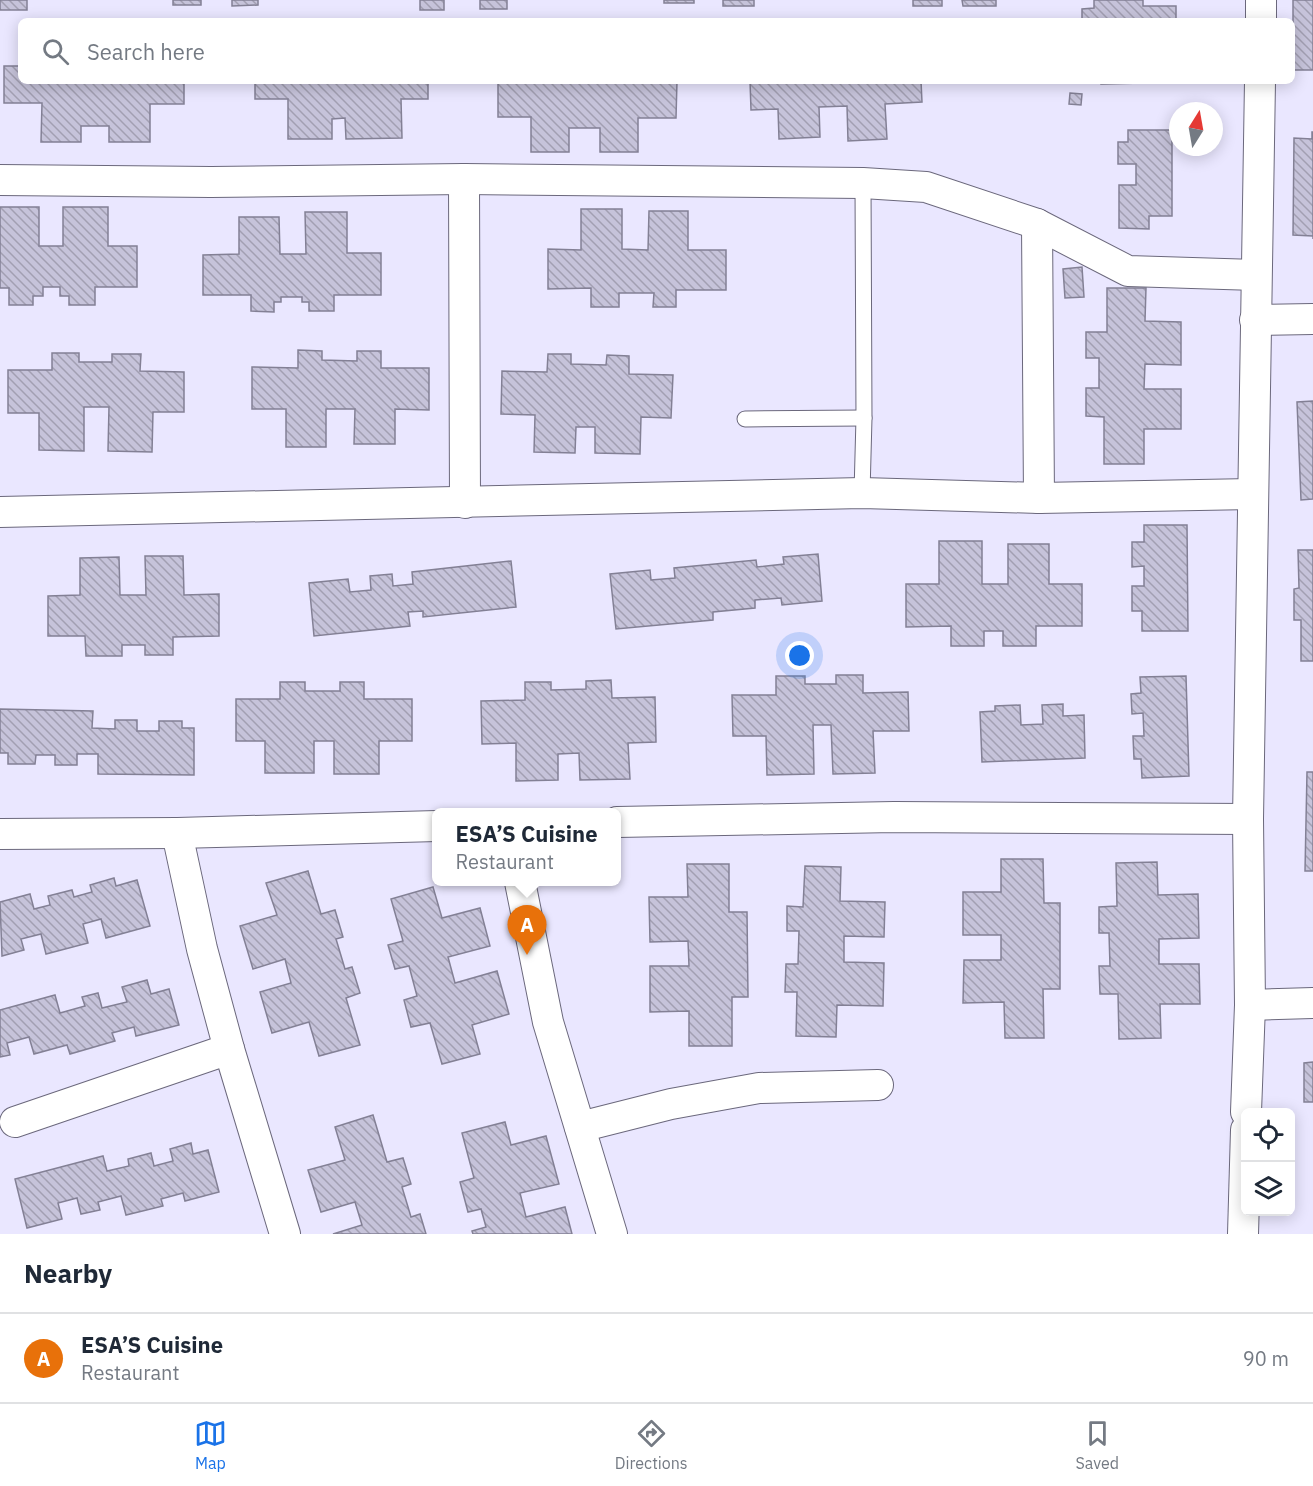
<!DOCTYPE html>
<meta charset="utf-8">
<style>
:root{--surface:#fff;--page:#f2f2f3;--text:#1f2937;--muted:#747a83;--line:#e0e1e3;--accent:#1a73e8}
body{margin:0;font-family:"IBM Plex Sans",sans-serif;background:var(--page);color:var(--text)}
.controls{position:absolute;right:18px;bottom:18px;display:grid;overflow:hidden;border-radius:9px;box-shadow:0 3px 15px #0003}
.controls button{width:54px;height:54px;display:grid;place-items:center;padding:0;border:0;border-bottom:2px solid var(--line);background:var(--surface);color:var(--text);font:30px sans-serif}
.compass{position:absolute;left:1169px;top:102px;width:54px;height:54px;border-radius:50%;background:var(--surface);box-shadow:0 3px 15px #0003;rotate:11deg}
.you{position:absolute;left:800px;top:656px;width:21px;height:21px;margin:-15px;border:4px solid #fff;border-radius:50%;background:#1a73e8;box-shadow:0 0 0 9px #1a73e833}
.badge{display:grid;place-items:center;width:39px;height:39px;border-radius:50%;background:var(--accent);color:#fff;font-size:20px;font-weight:700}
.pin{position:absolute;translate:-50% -50px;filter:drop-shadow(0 2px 3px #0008)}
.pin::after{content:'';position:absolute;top:32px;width:21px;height:18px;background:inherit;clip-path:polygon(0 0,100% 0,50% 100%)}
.popup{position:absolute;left:432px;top:808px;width:189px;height:78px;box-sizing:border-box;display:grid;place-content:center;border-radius:9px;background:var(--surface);filter:drop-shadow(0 2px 4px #0005);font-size:20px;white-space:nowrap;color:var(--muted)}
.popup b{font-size:22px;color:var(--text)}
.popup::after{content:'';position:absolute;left:50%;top:100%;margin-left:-12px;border:12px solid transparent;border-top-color:var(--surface)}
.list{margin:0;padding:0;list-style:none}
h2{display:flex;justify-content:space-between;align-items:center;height:78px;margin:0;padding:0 24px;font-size:26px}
h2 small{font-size:20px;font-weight:400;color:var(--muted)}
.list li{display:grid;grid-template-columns:39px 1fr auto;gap:18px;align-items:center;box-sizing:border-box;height:90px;padding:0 24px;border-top:2px solid var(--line)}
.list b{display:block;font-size:22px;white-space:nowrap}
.list p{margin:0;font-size:20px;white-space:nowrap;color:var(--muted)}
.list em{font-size:20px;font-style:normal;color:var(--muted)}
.icon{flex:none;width:33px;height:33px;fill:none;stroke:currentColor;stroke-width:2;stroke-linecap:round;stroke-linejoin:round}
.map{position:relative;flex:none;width:1313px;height:1234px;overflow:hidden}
.search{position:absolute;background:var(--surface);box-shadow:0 3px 15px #0003;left:18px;right:18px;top:18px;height:66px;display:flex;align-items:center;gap:15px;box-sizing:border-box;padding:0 21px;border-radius:9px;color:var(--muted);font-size:22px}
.sheet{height:168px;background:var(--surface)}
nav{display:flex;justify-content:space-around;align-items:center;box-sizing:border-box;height:84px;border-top:2px solid var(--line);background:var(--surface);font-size:16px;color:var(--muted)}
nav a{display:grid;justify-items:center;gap:3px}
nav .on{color:var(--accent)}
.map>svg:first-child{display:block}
.building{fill:url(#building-back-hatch);stroke:#838095;stroke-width:1.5}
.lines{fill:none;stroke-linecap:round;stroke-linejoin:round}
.lane-casing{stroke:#6b687c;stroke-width:17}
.street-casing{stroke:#6b687c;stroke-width:32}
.lane{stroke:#fff;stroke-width:15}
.street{stroke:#fff;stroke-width:30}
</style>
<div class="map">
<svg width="1313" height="1234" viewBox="0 0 1313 1234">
<defs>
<pattern id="building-back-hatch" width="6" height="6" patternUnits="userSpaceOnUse" patternTransform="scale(1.5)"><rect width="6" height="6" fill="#c6c3da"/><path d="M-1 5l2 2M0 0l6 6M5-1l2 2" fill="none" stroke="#a29fb2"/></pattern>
</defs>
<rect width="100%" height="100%" fill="#eae7ff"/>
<g class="building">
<rect x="0" y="0" width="27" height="10"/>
<rect x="173" y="0" width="28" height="5"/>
<path d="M232,0h26v5l-26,1z"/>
<rect x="420" y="0" width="24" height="10"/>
<rect x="480" y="0" width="27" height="9"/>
<rect x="664" y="0" width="30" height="3"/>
<rect x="723" y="0" width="31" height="6"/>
<rect x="913" y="0" width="29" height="6"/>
<path d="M962,0h34v6h-33z"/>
<path d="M1094,0h49v6h33v15h-94v-12l12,-1z"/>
<rect x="1293" y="0" width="20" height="70"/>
<path d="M4,66h17v15h163v23h-34v38h-41v-16h-28v16h-40l1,-39h-38z"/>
<path d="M255,81h173v18h-27l1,39 -56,1 -1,-21 -13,1v20h-44v-40h-33z"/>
<path d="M498,81h179l-1,37h-38v34h-38v-24h-31v24h-38v-35h-33z"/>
<path d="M750,81h171l1,21 -37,2 2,35 -39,2 -1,-35 -28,1 1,30 -41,2 -1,-30 -27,1z"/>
<path d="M1101,81h43v2l-43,1z"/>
<path d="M1070,93l12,1 -1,11 -12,-1z"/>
<path d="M1128,130h44v86h-23v13l-30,-1v-43h17v-21h-18v-22h10z"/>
<path d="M1312,132h1v107v-3l-20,-1 1,-97 18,1z"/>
<path d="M0,207h39v39h24v-39h45v39h29v41h-42v18h-26v-9h-9v-9h-17v9h-10v9h-24v-17h-9z"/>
<path d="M581,209h41v40l26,1 1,-39h39v39h38v40h-50v17h-23l1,-14h-35v14h-28v-19l-43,1v-40l33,1z"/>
<path d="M305,212h42v41h34v42h-47v16h-25v-9h-7v-5h-21v5h-7v10l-23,-1v-16h-48v-40l36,-1v-37h40l1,37h26z"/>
<path d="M1082,267l2,30 -19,1 -2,-29z"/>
<path d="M1107,288h39l-1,33 36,1v43l-36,-1 -1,25h37v40h-37v35h-40v-47l-18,-1v-28h13v-30h-13v-26h21z"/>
<path d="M298,350l24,1v9l35,1v-10h24v17h48v42l-34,-1v35h-41l1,-35h-29v38h-40v-38h-34v-42l46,1z"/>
<path d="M52,353h27v9h33v-8h29l-1,17 44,1v40h-31l-1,40 -44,-1 1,-44h-25v44l-45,-1v-37h-31v-43h44z"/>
<path d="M548,354h23v10l35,1 1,-10 22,1v18l44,1 -2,43 -30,-1 -1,37 -45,-1v-26h-19l-1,26 -41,-1 1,-37 -34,-1 1,-43 45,1z"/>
<path d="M1313,401v98l-12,1 -4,-98z"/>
<path d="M1144,525h43l1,106h-46v-20h-10v-25h12v-20l-12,1v-25h12z"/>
<path d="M939,541h43v43h26v-40h41v40h33v42h-46v20h-33v-15h-19v15h-33v-20l-45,1v-43h33z"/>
<path d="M1298,550h15v111h-12v-41h-7v-31l5,-1z"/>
<path d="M818,554l4,47 -40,4 -1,-7 -26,2v8l-42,4v8l-97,9 -6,-55 40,-4 1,10 24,-2 -1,-10 82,-8 1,7 27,-3 -1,-7z"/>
<path d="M145,556h38l1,39 35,-1v42l-46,1v18h-28v-10h-23v11h-36l-1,-20h-37v-40l32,-1v-37l39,-1 1,38h26z"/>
<path d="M511,561l5,46 -93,10v-6l-15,1 2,14 -96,10 -5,-53 39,-4 2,13 21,-2 -1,-14 22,-2 1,12 20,-2 -1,-12z"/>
<path d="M836,675h27v18l45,-1 1,39h-36l2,42 -42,1 -2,-49h-18l1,49 -47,1 -1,-39h-33l-1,-41h44v-19h29v8h31z"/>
<path d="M1186,676l3,100 -47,2 -1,-19h-7l-1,-23h11l-1,-23 -11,1 -1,-20 10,-1 -1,-16z"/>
<path d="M611,680l1,18 43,-1 1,45 -28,1 2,36 -50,1 -1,-27 -21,1v26l-42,1v-38l-34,1 -1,-43 44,-1v-18h26v8l35,-1v-8z"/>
<path d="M280,682h25v9h35v-9h24v17h48v42h-33v33h-45v-33h-20v32h-49v-32h-29v-42h44z"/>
<path d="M1063,704v12l21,-1 1,43 -103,4 -2,-50 15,-1v-5l25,-1 1,20 22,-1 -1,-19z"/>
<path d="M0,709l93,2 -1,17 23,1v-9h22v11h22v-10h23v7h12v47l-96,-1v-20h-21v11h-22v-10h-19l-1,9h-27v-11h-8z"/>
<path d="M1307,772h6v99h-8z"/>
<path d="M1001,859h42l1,44h16v86h-17l1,49h-39l-1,-36 -41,1 1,-43h37v-25h-38v-43h38z"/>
<path d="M1157,862l1,33 40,-1 1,44 -40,1v25h40l1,40h-40l1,34 -42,1 -1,-45h-18l-1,-28h11l-1,-33h-10v-26l18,-1 -1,-43z"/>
<path d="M687,864h42v48h18l1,85h-16v49h-43v-35l-39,1v-46h39l-1,-25 -38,1 -1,-45h39z"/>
<path d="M805,866l36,1 -1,34 45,1 -1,35 -40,-1v26l40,1 -1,43 -46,-1 -1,32 -40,-1 1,-44h-12l1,-28h12l1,-33h-12v-25l16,1z"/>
<path d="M308,871l13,43 14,-4 8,27 -7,2 9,30 7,-2 8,26 -14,5 14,47 -41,11 -10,-34 -37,11 -12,-41 31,-9 -6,-24 -32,10 -13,-43 37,-11 -11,-32z"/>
<path d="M114,878l2,8 21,-6 13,46 -44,12 -5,-19 -18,5 5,19 -42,11 -5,-20 -20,5 3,11 -22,6 -2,-54 30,-8 4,15 16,-4 -2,-9 24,-6 2,7 18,-5 -2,-7z"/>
<path d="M433,887l9,31 38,-10 10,38 -42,11 7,26 42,-12 12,43 -37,11 8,29 -38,10 -12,-41 -19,4 -7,-27 13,-4 -8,-30 -14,3 -7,-24 15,-4 -12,-42z"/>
<path d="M147,980l4,14 18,-5 10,36 -43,11 -2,-9 -22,6 3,8 -45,13 -3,-9 -33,9 -5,-17 -22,6 3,12 -10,2v-47l55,-15 5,18 25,-7 -3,-9 16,-4 4,15 25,-6 -5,-15z"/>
<path d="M1313,1062v40h-9v-39z"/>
<path d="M373,1115l14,47 16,-4 8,26 -9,3 9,30 9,-3 6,20h-93l29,-9 -7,-23 -34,10 -13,-42 37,-10 -10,-33z"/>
<path d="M505,1122l6,23 35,-9 13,48 -39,9 6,24 39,-10 7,27h-99l-1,-3 14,-4 -5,-18 -13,3 -8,-30 14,-4 -12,-45z"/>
<path d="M191,1143l2,11 15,-4 11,42 -34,9 -2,-8 -22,6 2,7 -37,9 -5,-19 -23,6 2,8 -19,4 -4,-16 -19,5 4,16 -35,9 -12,-49 88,-23 4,15 22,-5 -1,-7 23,-6 3,13 19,-5 -3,-12z"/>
</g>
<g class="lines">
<defs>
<g id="lane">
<path d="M745,419l119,-1"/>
<path d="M862,493l2,-75 -1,-235"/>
</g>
<g id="street">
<path d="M1261,21v-21"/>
<path d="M464,179l1,324"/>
<path d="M0,180l211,2 253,-3 399,4 63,4 111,37 91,47 128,4"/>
<path d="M1037,224l2,274"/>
<path d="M1255,320l58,-1"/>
<path d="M0,512l862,-19 177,5 213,-4"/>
<path d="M617,822l277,-5 354,2"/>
<path d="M177,833l25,116 27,100 56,185"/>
<path d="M0,834l177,-1 260,-7"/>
<path d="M520,882l28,140 64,212"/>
<path d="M1250,1005l63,-2"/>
<path d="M1246,1112l4,-107 -2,-186 12,-738"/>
<path d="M15,1122l214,-73"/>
<path d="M580,1127l91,-23 88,-16 119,-3"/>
<path d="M1243,1234l3,-104"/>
</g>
</defs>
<use href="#lane" class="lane-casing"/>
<use href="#street" class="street-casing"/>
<use href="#lane" class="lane"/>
<use href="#street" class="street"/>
</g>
</svg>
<div class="controls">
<button><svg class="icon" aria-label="locate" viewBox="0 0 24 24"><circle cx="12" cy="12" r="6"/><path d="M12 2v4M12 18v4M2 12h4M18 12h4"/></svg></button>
<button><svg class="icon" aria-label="layers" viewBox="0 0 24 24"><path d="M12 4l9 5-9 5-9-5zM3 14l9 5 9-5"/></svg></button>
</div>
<svg class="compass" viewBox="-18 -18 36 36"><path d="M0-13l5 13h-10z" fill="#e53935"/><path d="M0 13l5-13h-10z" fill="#747a83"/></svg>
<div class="you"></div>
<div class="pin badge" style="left:527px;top:955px;background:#e8710a">A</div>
<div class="popup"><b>ESA’S Cuisine</b>Restaurant</div>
<div class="search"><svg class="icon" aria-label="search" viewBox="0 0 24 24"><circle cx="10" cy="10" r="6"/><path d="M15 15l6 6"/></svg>Search here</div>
</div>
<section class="sheet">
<h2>Nearby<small></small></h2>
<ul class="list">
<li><span class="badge" style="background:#e8710a">A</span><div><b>ESA’S Cuisine</b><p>Restaurant</p></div><em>90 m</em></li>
</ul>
</section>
<nav>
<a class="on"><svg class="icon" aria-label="map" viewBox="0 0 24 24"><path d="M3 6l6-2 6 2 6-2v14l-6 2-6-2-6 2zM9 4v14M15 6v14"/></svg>Map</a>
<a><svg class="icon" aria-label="directions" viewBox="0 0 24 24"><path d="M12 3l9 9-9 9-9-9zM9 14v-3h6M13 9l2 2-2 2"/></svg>Directions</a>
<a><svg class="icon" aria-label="saved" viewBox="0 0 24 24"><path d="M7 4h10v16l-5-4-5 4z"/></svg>Saved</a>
</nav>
